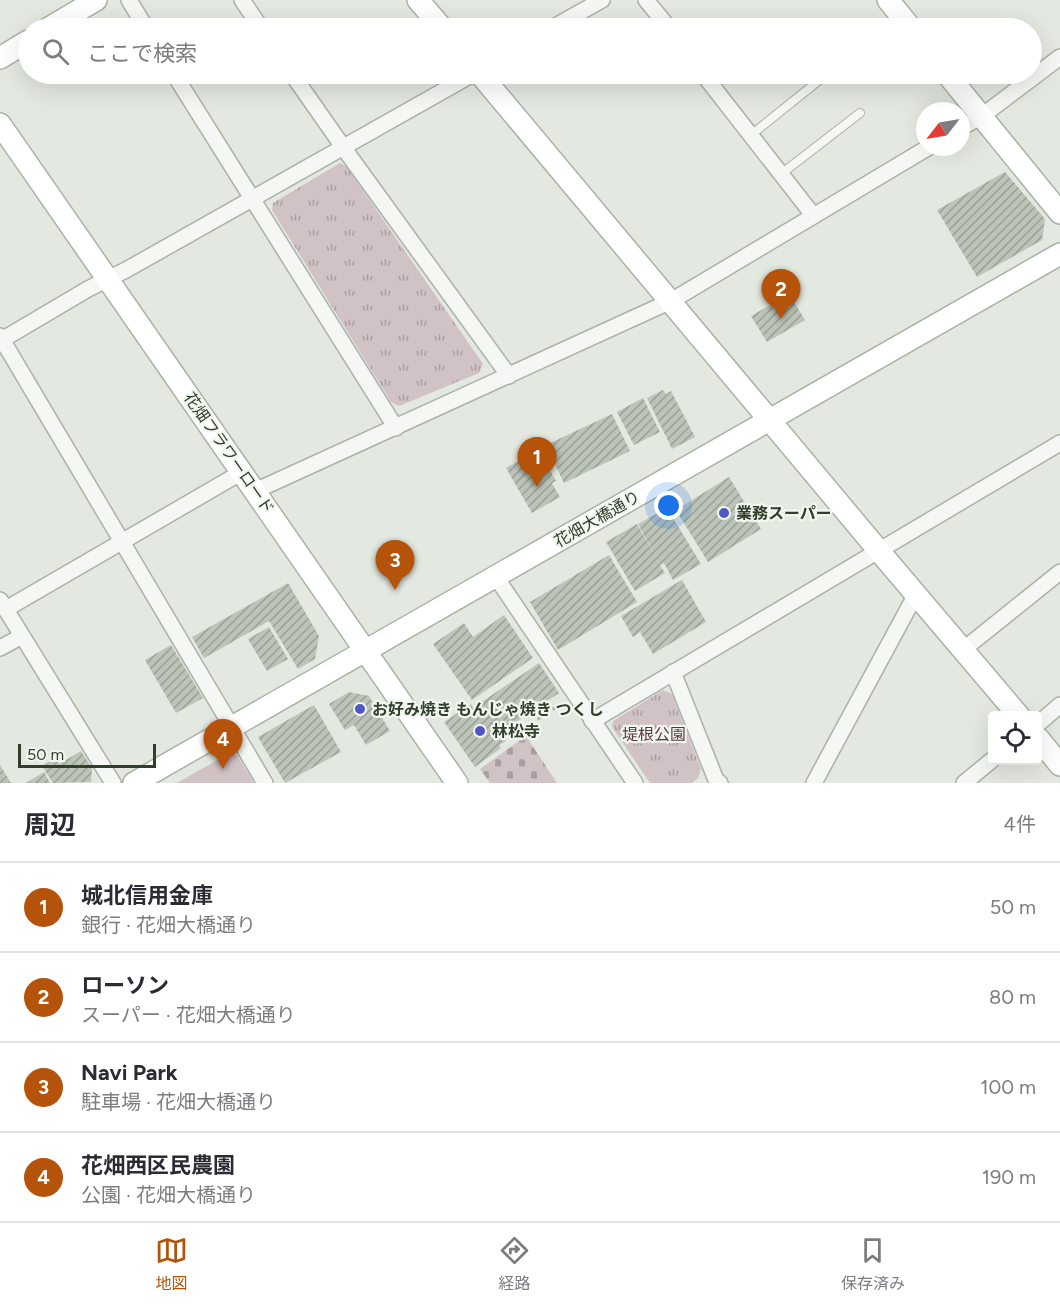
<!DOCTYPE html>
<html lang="ja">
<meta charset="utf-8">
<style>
:root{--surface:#fff;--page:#f7f7f7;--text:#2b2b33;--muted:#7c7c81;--line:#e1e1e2;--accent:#b45309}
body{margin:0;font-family:Figtree,"Noto Sans JP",sans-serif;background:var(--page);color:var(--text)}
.controls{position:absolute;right:18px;bottom:18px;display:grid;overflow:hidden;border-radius:6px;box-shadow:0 6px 24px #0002}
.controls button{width:54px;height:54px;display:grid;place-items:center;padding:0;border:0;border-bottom:2px solid var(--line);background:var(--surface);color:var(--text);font:30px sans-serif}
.compass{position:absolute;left:916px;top:102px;width:54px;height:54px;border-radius:50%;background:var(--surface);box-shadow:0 6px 24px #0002;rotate:239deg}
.scale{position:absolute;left:18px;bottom:15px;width:138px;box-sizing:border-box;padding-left:6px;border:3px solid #303e2a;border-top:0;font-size:16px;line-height:21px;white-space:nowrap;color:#303e2a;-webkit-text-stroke:4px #f2f6f0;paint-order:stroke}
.you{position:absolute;left:669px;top:506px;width:21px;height:21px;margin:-15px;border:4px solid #fff;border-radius:50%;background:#1a73e8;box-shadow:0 0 0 9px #1a73e833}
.badge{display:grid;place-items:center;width:39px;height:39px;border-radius:50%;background:var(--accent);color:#fff;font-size:20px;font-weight:700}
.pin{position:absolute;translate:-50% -50px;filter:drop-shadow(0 2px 3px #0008)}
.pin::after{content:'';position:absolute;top:32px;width:21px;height:18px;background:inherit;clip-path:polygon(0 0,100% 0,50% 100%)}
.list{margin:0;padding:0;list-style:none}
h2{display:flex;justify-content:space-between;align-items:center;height:78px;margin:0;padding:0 24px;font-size:26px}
h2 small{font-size:20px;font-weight:400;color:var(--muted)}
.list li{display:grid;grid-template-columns:39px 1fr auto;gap:18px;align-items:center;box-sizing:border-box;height:90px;padding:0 24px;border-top:2px solid var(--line)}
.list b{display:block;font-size:22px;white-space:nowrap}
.list p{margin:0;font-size:20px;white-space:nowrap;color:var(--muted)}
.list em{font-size:20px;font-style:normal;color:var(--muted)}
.icon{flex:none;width:33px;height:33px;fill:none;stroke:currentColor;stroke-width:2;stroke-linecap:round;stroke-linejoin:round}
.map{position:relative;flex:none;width:1060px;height:783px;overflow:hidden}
.search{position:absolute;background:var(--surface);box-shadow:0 6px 24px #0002;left:18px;right:18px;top:18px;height:66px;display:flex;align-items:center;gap:15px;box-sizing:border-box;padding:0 21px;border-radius:33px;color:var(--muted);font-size:22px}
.sheet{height:438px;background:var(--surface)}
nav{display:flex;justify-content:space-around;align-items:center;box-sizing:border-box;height:84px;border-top:2px solid var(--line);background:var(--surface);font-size:16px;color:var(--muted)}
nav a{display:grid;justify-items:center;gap:3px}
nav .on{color:var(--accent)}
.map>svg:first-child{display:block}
.green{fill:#d1c2c5}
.cemetery{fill:url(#cemetery-stones)}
.park{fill:url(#park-tufts)}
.building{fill:url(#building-hatch)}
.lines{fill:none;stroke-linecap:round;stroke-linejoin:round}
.lane-casing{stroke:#aab2a6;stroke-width:10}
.street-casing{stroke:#aab2a6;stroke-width:18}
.secondary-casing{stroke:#aab2a6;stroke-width:24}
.path{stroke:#adb4ab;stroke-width:3;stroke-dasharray:4.5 4.5;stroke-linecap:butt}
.lane{stroke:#f4f7f3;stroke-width:8}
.street{stroke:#f4f7f3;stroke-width:15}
.secondary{stroke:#fff;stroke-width:21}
.poi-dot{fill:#4e58c5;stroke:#f2f6f0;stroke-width:2}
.labels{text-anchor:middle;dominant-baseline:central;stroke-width:4.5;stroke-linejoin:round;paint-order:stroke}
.street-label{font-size:16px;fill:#303e2a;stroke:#f2f6f0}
.poi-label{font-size:16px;font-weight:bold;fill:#303e2a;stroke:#f2f6f0;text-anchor:start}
.park-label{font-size:16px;fill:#59383c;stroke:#f2f6f0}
</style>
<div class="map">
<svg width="1060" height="783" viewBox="0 0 1060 783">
<defs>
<pattern id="cemetery-stones" width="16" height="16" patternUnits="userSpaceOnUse" patternTransform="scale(1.5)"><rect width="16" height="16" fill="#d1c2c5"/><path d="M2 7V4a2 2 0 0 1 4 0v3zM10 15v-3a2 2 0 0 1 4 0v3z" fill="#aa9fa0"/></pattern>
<pattern id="park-tufts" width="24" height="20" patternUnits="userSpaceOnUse" patternTransform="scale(1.5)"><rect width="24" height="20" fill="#d1c2c5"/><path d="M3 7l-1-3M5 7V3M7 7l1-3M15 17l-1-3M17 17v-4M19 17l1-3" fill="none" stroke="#aa9fa0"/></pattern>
<pattern id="building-hatch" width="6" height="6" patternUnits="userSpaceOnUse" patternTransform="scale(1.5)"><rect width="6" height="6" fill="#bcc4b8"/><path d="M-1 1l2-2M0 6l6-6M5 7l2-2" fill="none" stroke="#99a196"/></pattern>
</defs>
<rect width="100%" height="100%" fill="#e3e8e0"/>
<path class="green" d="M228,754l9,1 17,28h-77z"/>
<path class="cemetery" d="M526,736l31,47h-67l-10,-14z"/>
<g class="park">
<path d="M340,163l6,3 137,198 -4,9 -80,33 -8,-4 -119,-192 1,-7z"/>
<path d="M663,690l9,4 29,75 -3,9 -6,5h-42l-38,-56 1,-6z"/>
</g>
<g class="building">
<path d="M1005,172l40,47 -3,21 -65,37 -40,-67z"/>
<path d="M789,294l16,26 -38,22 -16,-26z"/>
<path d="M663,390l3,4 5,-3 24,46 -23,12 -25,-51z"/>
<path d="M643,398l17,34 -26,13 -17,-33z"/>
<path d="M612,414l18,37 -66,32 -18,-38z"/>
<path d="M538,449l18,32 -4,2 8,14 -28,16 -26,-45z"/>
<path d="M729,477l32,52 -53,33 -32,-52z"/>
<path d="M667,508l34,56 -28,16 -9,-17 -4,2 5,8 -30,18 -29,-49 31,-18 20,35 -19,-35z"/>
<path d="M609,555l28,47 -79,48 -28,-48z"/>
<path d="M682,580l24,42 -53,32 -13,-22 -7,5 -12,-21z"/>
<path d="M288,583l31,53 -4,23 -17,10 -29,-48 -65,37 -12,-21z"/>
<path d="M504,615l29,43 -61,42 -39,-56 31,-21 9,14z"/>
<path d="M269,627l19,32 -21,12 -19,-32z"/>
<path d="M171,645l32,53 -27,15 -31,-53z"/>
<path d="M539,663l20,30 -15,10 3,5 -15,10 -3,-5 -29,20 6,8 -7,4 2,3 -26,19 -31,-45 27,-18 2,4z"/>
<path d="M349,692l20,4 21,35 -24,14 -12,-20 -9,5 -16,-26z"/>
<path d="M314,705l27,47 -56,31 -27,-46z"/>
<path d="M81,751l11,17 -1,14 -38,1 -11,-17 14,-8 3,6z"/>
<path d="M0,765l11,18h-11z"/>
<path d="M44,772l6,11h-24z"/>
</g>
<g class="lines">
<defs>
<g id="lane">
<path d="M751,135l76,-61"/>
<path d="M781,174l79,-61"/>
</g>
<g id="street">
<path d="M129,0l17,28"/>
<path d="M242,0l19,28"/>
<path d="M646,0l23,28"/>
<path d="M552,28l50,-28"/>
<path d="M174,74l222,354"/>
<path d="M292,74l56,80 161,222"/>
<path d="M703,74l110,141"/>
<path d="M961,128l21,-12 78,-59"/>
<path d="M0,336l265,447"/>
<path d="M0,341l88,-52 38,-19 347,-196"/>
<path d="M255,491l416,-190 258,-154"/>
<path d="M496,577l139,206"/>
<path d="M0,600l113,183"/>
<path d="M6,609l236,-137"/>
<path d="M0,648l22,-12"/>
<path d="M964,649l96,-77"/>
<path d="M673,672l43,108 4,3"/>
<path d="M592,721l468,-278"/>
<path d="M1038,724l22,-19"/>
<path d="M814,783l102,-189"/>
<path d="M964,783l28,-23"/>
</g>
<g id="secondary">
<path d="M418,0l24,28"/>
<path d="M888,0l23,28"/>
<path d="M49,28l47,-28"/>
<path d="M0,58l28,-17"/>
<path d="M480,74l399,477 140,165"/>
<path d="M947,74l113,139"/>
<path d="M0,124l457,659"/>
<path d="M1038,738l22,27"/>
<path d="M134,783l926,-529"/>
</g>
</defs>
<use href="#lane" class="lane-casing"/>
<use href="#street" class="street-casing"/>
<use href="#secondary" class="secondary-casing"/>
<path class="path" d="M515,734l46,-30"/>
<use href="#lane" class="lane"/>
<use href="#street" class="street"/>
<use href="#secondary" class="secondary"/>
</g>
<g class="poi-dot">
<circle cx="724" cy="513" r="6"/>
<circle cx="360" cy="709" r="6"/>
<circle cx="480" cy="731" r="6"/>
</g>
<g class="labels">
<g class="street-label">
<text transform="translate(229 453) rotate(55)">花畑フラワーロード</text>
<text transform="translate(597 519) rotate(-30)">花畑大橋通り</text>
</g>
<g class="poi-label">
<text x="736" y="513">業務スーパー</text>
<text x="372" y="709">お好み焼き もんじゃ焼き つくし</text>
<text x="492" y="731">林松寺</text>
</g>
<g class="park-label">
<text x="654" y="734">堤根公園</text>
</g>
</g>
</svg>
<div class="controls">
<button><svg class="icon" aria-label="locate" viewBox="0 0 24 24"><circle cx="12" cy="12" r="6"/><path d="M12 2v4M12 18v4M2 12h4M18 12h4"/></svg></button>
</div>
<svg class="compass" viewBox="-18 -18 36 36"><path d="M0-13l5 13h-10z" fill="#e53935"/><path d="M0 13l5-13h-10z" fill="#7c7c81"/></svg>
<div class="scale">50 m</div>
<div class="you"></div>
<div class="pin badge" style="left:537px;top:487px">1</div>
<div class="pin badge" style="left:781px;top:319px">2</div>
<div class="pin badge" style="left:395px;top:590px">3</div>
<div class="pin badge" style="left:223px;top:769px">4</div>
<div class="search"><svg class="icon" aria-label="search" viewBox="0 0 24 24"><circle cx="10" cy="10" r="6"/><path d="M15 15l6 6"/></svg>ここで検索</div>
</div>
<section class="sheet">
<h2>周辺<small>4件</small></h2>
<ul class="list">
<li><span class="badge">1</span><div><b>城北信用金庫</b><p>銀行 · 花畑大橋通り</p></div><em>50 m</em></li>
<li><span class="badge">2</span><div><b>ローソン</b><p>スーパー · 花畑大橋通り</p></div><em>80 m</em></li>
<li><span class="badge">3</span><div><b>Navi Park</b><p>駐車場 · 花畑大橋通り</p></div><em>100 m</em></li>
<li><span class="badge">4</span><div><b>花畑西区民農園</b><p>公園 · 花畑大橋通り</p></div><em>190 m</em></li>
</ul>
</section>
<nav>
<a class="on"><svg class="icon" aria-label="map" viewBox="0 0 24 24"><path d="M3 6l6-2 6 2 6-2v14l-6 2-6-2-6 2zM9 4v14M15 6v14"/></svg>地図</a>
<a><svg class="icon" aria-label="directions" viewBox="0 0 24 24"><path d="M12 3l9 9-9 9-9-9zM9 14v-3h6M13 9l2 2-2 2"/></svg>経路</a>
<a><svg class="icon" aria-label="saved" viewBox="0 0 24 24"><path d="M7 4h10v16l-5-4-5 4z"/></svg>保存済み</a>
</nav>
